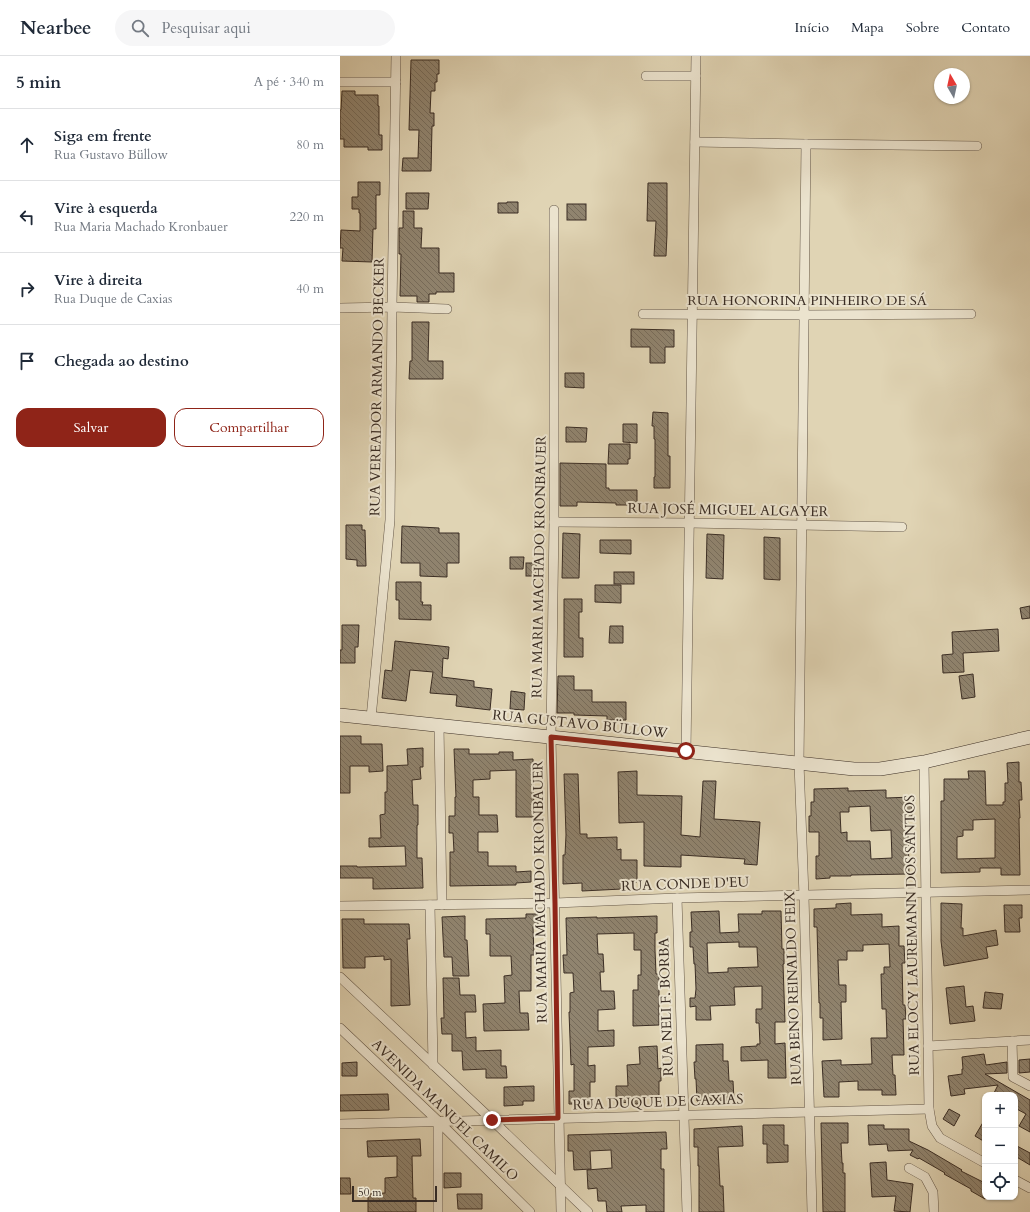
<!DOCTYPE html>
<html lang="pt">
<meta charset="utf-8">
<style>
:root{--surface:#fff;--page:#f6f6f7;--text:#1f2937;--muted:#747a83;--line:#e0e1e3;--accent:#8f2418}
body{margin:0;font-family:Cardo,serif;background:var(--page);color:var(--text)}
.controls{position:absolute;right:12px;bottom:12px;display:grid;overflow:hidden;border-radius:8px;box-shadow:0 1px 3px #0004}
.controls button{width:36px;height:36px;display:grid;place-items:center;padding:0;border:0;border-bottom:1px solid var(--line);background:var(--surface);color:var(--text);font:20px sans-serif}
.compass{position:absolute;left:594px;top:12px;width:36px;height:36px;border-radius:50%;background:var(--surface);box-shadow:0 1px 3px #0004;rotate:351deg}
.scale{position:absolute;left:12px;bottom:10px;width:85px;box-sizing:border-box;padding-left:4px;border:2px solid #3a2d24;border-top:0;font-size:11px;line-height:14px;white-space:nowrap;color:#3a2d24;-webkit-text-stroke:3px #ebe3ce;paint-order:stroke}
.stop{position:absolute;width:12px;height:12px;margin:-9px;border:3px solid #8f2418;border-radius:50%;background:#fff}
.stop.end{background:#8f2418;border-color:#fff;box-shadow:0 1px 4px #0008}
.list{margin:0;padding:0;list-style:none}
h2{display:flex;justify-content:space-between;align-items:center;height:52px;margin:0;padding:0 16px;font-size:17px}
h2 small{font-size:13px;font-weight:400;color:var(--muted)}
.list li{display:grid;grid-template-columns:26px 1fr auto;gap:12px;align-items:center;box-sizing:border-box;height:72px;padding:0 16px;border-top:1px solid var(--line)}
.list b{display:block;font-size:15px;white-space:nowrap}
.list p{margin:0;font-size:13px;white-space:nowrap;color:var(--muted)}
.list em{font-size:13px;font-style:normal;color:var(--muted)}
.actions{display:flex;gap:8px;padding:12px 16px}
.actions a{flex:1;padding:9px 0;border:1px solid var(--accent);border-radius:12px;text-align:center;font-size:14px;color:var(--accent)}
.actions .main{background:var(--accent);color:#fff}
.icon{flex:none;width:22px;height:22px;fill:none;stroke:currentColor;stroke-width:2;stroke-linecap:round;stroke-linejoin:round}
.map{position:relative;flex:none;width:690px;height:1156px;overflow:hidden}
header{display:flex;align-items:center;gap:24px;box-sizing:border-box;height:56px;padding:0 20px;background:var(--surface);border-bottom:1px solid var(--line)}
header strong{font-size:19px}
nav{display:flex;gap:22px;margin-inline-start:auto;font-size:14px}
.search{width:280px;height:36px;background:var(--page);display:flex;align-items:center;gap:10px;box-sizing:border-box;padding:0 14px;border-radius:22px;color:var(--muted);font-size:15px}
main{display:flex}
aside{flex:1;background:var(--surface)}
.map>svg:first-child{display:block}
.building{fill:url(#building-back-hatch);stroke:#3a2d24;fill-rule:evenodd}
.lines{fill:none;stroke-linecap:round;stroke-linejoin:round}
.street-casing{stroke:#645748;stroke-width:10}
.secondary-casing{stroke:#3a2d24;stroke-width:14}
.street{stroke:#ebe3ce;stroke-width:9}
.secondary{stroke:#ebe3ce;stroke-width:13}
.route{stroke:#8f2418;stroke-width:5}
.labels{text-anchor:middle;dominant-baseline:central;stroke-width:4;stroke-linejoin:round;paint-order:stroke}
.street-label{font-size:14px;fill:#3a2d24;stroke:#ebe3ce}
</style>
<header>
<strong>Nearbee</strong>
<div class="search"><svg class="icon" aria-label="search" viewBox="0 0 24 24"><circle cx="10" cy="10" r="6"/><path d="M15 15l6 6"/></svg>Pesquisar aqui</div>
<nav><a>Início</a><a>Mapa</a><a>Sobre</a><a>Contato</a></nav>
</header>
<main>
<aside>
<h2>5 min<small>A pé · 340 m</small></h2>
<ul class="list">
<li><svg class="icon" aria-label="ahead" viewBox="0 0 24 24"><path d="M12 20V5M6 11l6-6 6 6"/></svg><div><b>Siga em frente</b><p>Rua Gustavo Büllow</p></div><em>80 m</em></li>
<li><svg class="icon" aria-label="left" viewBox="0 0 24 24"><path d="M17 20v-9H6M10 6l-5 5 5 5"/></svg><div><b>Vire à esquerda</b><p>Rua Maria Machado Kronbauer</p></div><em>220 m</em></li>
<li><svg class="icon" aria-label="right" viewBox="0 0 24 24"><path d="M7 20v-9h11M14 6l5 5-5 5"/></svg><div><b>Vire à direita</b><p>Rua Duque de Caxias</p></div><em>40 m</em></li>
<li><svg class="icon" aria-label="arrive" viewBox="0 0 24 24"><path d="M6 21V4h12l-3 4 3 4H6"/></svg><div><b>Chegada ao destino</b></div></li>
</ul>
<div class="actions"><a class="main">Salvar</a><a>Compartilhar</a></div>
</aside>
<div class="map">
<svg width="690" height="1156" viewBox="0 0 690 1156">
<defs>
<pattern id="building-back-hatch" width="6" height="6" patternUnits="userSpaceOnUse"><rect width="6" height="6" fill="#90846f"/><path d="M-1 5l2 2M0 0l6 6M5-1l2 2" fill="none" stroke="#776c5b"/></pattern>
</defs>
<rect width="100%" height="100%" fill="#e0d4b4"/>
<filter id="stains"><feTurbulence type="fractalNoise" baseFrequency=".005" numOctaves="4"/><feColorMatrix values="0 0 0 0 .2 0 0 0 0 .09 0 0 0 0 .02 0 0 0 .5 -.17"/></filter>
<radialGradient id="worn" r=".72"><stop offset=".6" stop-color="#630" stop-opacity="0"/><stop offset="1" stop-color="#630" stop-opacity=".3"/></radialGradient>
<g class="building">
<path d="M71,4h28v14h-2v8h-2v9h-4l-1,22h4v13h-2l-1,45h-29l1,-13h15l1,-28h-10z"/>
<path d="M2,35h13v4h23v11h1v29h3v15h-14v-3h-24v-8h-4v-29h1z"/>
<path d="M18,126h22v13h-4v34h-3l-1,33 -30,-1 1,-13h-3l1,-18 19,1v-18h-1v-4h-7v-12h6z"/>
<path d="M308,127h19v51l-1,22h-12l2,-35h-9z"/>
<path d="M66,137h23l-1,16h-22z"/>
<path d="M167,146h11v11h-20v-10h9z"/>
<rect x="227" y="148" width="19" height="16"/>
<path d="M63,155h11v17h8l-1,20h18v25h15v19h-18v2h-7v8h-12v-6h-17l1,-42h-2v-26h4z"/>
<path d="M72,266h17l-1,39h15v18h-34l1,-18h2z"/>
<path d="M291,273l43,1v17h-9v16h-15v-16h-19z"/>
<path d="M225,317h19v15l-19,-1z"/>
<path d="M313,356l15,1v43h2v32h-16v-11h1v-38h-1v-13h-2z"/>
<path d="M283,368h14v19l-14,-1z"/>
<path d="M226,371l21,1 -1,14h-20z"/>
<path d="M269,388h21v15h-2v5h-20z"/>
<path d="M220,407l46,1v24h3v2h28v15h-21v-2l-39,-1v4h-17z"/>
<path d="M6,469h16v5h3l1,36h-9v-6l-11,-1z"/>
<path d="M62,470l37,2v5h20v30h-12v14l-27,-1v-13h-19z"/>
<path d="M223,477l17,1 -1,44h-17z"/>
<path d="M367,478l17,1 -1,44 -17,-1z"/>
<path d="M424,481l16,1v42l-16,-1z"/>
<path d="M260,484h31v14l-31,-1z"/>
<path d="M170,501h14l-1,12h-13z"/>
<rect x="186" y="507" width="10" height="13"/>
<rect x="274" y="516" width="20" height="12"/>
<path d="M56,526h25v20h2l-1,3h9v15l-32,-1v-19h-3z"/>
<path d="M255,529h26v18l-26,-1z"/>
<path d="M224,543h18v13h-3v26h4v19h-19z"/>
<path d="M690,550v12l-8,1 -2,-11z"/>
<path d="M2,569h17l-1,22h-3v16h-15v-13h2z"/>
<path d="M270,570h13v17h-14z"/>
<path d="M658,573l1,22 -36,2 1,19 -21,1 -1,-18 11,-1 -1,-22z"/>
<path d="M55,585l54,6 -1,12 -5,-1 -1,19 32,4v6l18,2 -2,21 -34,-4 1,-11 -27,-2 3,-21 -23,-2 -4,31 -24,-3 3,-28 7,1z"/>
<path d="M633,618l2,23 -13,2 -3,-23z"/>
<path d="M218,620h16v14h18v12h34v18h-19v-4l-33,-1v-2h-17z"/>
<path d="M171,635l14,2 -1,17 -14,-1z"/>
<path d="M0,680h21v8h21l1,27 -14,1v-6h-19v27h-10z"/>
<path d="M83,692v19h-3l1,12 -9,1 1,25h5v20h-1v33h5l1,30 -50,1v-11h-33v-12h17v1l49,-1 -1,-20 -36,1v-9h12l-1,-23 5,-1v-22h2v-26l21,-1 -1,-16z"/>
<path d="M114,693h15v5h30v-2h14v8l20,-1 1,58h-18v-47l-26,1v8l-17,1v17h6v18h18l1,17h-20v20h10v14h28v6l15,-1v11l-15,1v2l-66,1v-34h4l-1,-19h-4v-17h6v-19h1z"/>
<path d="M679,706v20h2l1,18h-3l1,18h-1l1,57h-19v-7h-21v4l-39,1v-72h3v-22h25l-1,-8h17l1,34h17v-3h2v-19h3l-1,-20zM655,763v39l-38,1v-22l6,-1v-6h10v-10z"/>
<path d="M297,715v24l45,1 -1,39 19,2 3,-56h13l-2,38 46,3 -3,43 -13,-1 1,-5 -64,-4v12l-37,-1v-44l-25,1 -1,-51z"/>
<path d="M224,718h14l2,60h7v4l30,-1v13l4,-1v11h16v22l-15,1v6l-40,2v-8l-19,1v-29h2l1,-20z"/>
<path d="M508,732v3l38,-1v8l26,-1v20h-4l1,57 -58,1v1h-21v2l-14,1v-23h3v-24h-10v-16h2v-14h3v-13zM530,750l1,25 20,-1 1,28 -21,1 -1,-18h-23v-9l-6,1 -1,-21h9v-5z"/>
<path d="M511,847v12l31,-1v13l17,-1v20h5l1,17h-3l1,42h2l1,14h-3l1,36h-12l1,20h2l1,20h-14v-5h-24v-9l-19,1v15h-15l-2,-36 19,-1v5l31,-1 -1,-26h16l-1,-29h-4l-1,-35h3v-7h6l-1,-23 -26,1v6h-16v9h-9l1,25h7v17h-5l1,37 -19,1v-22h-3v-15h-1l-2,-76h-3v-18l22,-1v-4z"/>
<path d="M601,847l21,1 -1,24h2v8l33,-6 2,15 -12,2 2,11 -44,8 -3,-25z"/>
<path d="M664,849h18v13h-3l1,14h-15z"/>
<path d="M379,855l1,22 19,-1 -1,-18h24v-3h19l1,38h2v15h-1l2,58h-10v22l10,-1 1,35h-18v-18l-27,1v-14l16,-1v-2h3l-1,-21h-3v-14h6v-23l-28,1 1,18 -25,1 1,14h-15v-14l-6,1v-9h5l1,-9 -1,-25h-1l-1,-17h-3v-15h2l-1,-20zM399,886v5h18l1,20 -30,1v4l-20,1 -1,-30z"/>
<path d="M186,858h12v13h-5l1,28h-3v36h-12l1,22h8l1,17 -45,1 -1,-27 22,-1 -1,-27 8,-1 -1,-19h-21v-22h-4v-15l40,-1z"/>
<path d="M125,860v24h2l2,36h-16l-1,-19h-8l-2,-40z"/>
<path d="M317,860v17h-2v17l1,24h3v51l-26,1v-36h5v-15h3v-25h-7v-17l-37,1 1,20h5l1,18h-4l1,19h13l1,18 -17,1v21l16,-1v16l-26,1v19l7,-1v17h-5v22h-21v-13h5v-27l-3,1 -2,-53h1v-19l4,-1 -1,-19h-9l-1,-18h4l-1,-37 31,-1v1z"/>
<path d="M2,863h22v5h45l1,15h-3l3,66 -19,1v-47l-7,1v-4l-19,1v11h-22z"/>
<path d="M103,922h16l1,17h15l1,17h-11l1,26 10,-1v14l25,-1v16h5l1,12h-21v-9l-23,1 -1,-19h-10v-17h-10l-1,-16h3z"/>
<path d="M624,930l2,21 7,-1 2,15 -25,3 -4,-36z"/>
<path d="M645,936l18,2 -2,15 -18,-1z"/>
<path d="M383,988v17h5l1,20h4l1,19 -37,1 -1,-22h-1l-1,-17h2v-17z"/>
<path d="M317,990l1,23 3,-1v13h-2v16h-17v7h-11v-2l-15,1v-17h12l-1,-21 13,-1 -1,-17z"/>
<path d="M644,998l2,11 21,-3v11l-22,1 45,26v32l-11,-6 7,-12 -11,-6v-13h-22l5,-10 -34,4 1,5 -14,2 -3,-20 14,-2v-5h1l-1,-12z"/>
<path d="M690,1003v13l-11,1v-13z"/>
<path d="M17,1006v14h-15v-13z"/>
<path d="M194,1030v15h-11v4l-19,1v-19z"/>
<path d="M48,1038l1,16 -49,1v-16z"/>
<path d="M609,1053l11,6 -6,11 -11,-7z"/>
<path d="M645,1063v23l-10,-6z"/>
<path d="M481,1067h27v20h-7l1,20h1v10h2v39h-22z"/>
<path d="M423,1069h21v20h4v17l-21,1v-19h-4z"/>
<path d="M528,1069h16v4h25v12l19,9 34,20 -1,1 24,12v16l-14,-8v-2l-27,-15 1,-1 -26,-15 -1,1 -8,-4 3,-5 -25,1 -1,-7 -18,1z"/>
<path d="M402,1070l1,20 -25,1 2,39h3l1,26h-25v-46h-1v-19h-4v-18z"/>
<path d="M326,1076l1,17h-6v20h3v43h-18v-7l-25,1 1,6h-15l-1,-11h-8l-1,-13 -9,1 -1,-19 25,-2 -1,-18 -21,1 1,18 -17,1 -1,-19h-5v-16z"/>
<path d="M80,1083l1,17h-9l1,42h3v14h-48v-18l17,-1v-15l12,-1v-21l-29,1 -1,-16z"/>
<path d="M675,1089l15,8v12l-15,-9z"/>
<path d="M546,1106l1,18 26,4 -3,28 -16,-1 2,-15 -24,1 -2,-34z"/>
<path d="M104,1117h17v14l-17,1z"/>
<path d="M0,1122h10l1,16h-11z"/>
<path d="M117,1138h25v15h-24z"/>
</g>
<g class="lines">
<defs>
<g id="street">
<path d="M306,20h50"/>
<path d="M0,26h56"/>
<path d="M355,86l111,2 171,2"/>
<path d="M466,88l-7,619 5,133 8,316"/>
<path d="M214,154v312l-3,215 10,475"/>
<path d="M0,252l52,-1 55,2"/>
<path d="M303,258l162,1 166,-1"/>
<path d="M214,466l136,1 212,4"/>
<path d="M31,662l19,-198 2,-213 4,-251"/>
<path d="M99,669l3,180"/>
<path d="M346,695l10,-695"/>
<path d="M584,706l5,347 3,17 8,12 45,25"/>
<path d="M337,842l10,314"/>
<path d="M90,849l3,160"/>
<path d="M0,850l215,-3 122,-5 353,-8"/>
<path d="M0,921l152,143 96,92"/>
<path d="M0,972l98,93 92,91"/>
<path d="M672,985l1,36 17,9"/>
<path d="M588,990l102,-6"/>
<path d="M98,1065v91"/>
<path d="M0,1068l589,-15"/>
<path d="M569,1112l16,9 8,15 1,20"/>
<path d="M675,1124l15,8"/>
</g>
<path id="secondary" d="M0,659l514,54h26l44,-7 106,-25"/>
</defs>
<use href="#street" class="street-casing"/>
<use href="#secondary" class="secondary-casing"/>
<use href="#street" class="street"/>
<use href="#secondary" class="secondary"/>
</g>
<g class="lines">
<path class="route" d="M152,1064l66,-2 -3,-215 -4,-166 135,14"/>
</g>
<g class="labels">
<g class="street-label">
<text x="467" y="244">RUA HONORINA PINHEIRO DE SÁ</text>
<text transform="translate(37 331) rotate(-89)">RUA VEREADOR ARMANDO BECKER</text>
<text transform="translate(388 454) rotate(1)">RUA JOSÉ MIGUEL ALGAYER</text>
<text transform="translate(199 511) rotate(-89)">RUA MARIA MACHADO KRONBAUER</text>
<text transform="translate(240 668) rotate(6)">RUA GUSTAVO BÜLLOW</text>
<text transform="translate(345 828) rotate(-2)">RUA CONDE D'EU</text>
<text transform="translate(200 836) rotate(-91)">RUA MARIA MACHADO KRONBAUER</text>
<text transform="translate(572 879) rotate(-91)">RUA ELOCY LAUREMANN DOS SANTOS</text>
<text transform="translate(453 932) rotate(-92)">RUA BENO REINALDO FEIX</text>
<text transform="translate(326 951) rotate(-92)">RUA NELI F. BORBA</text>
<text transform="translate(318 1046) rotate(-2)">RUA DUQUE DE CAXIAS</text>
<text transform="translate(105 1054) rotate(44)">AVENIDA MANUEL CAMILO</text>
</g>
</g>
<rect width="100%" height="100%" filter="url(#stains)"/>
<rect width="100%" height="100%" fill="url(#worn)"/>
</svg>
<div class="controls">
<button>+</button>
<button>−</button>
<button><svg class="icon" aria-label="locate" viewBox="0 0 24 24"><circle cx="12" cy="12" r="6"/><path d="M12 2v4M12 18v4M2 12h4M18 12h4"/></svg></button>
</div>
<svg class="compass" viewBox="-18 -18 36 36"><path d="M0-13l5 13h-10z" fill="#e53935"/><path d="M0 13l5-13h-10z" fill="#747a83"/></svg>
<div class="scale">50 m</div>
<div class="stop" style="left:346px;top:695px"></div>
<div class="stop end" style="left:152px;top:1064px"></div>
</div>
</main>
